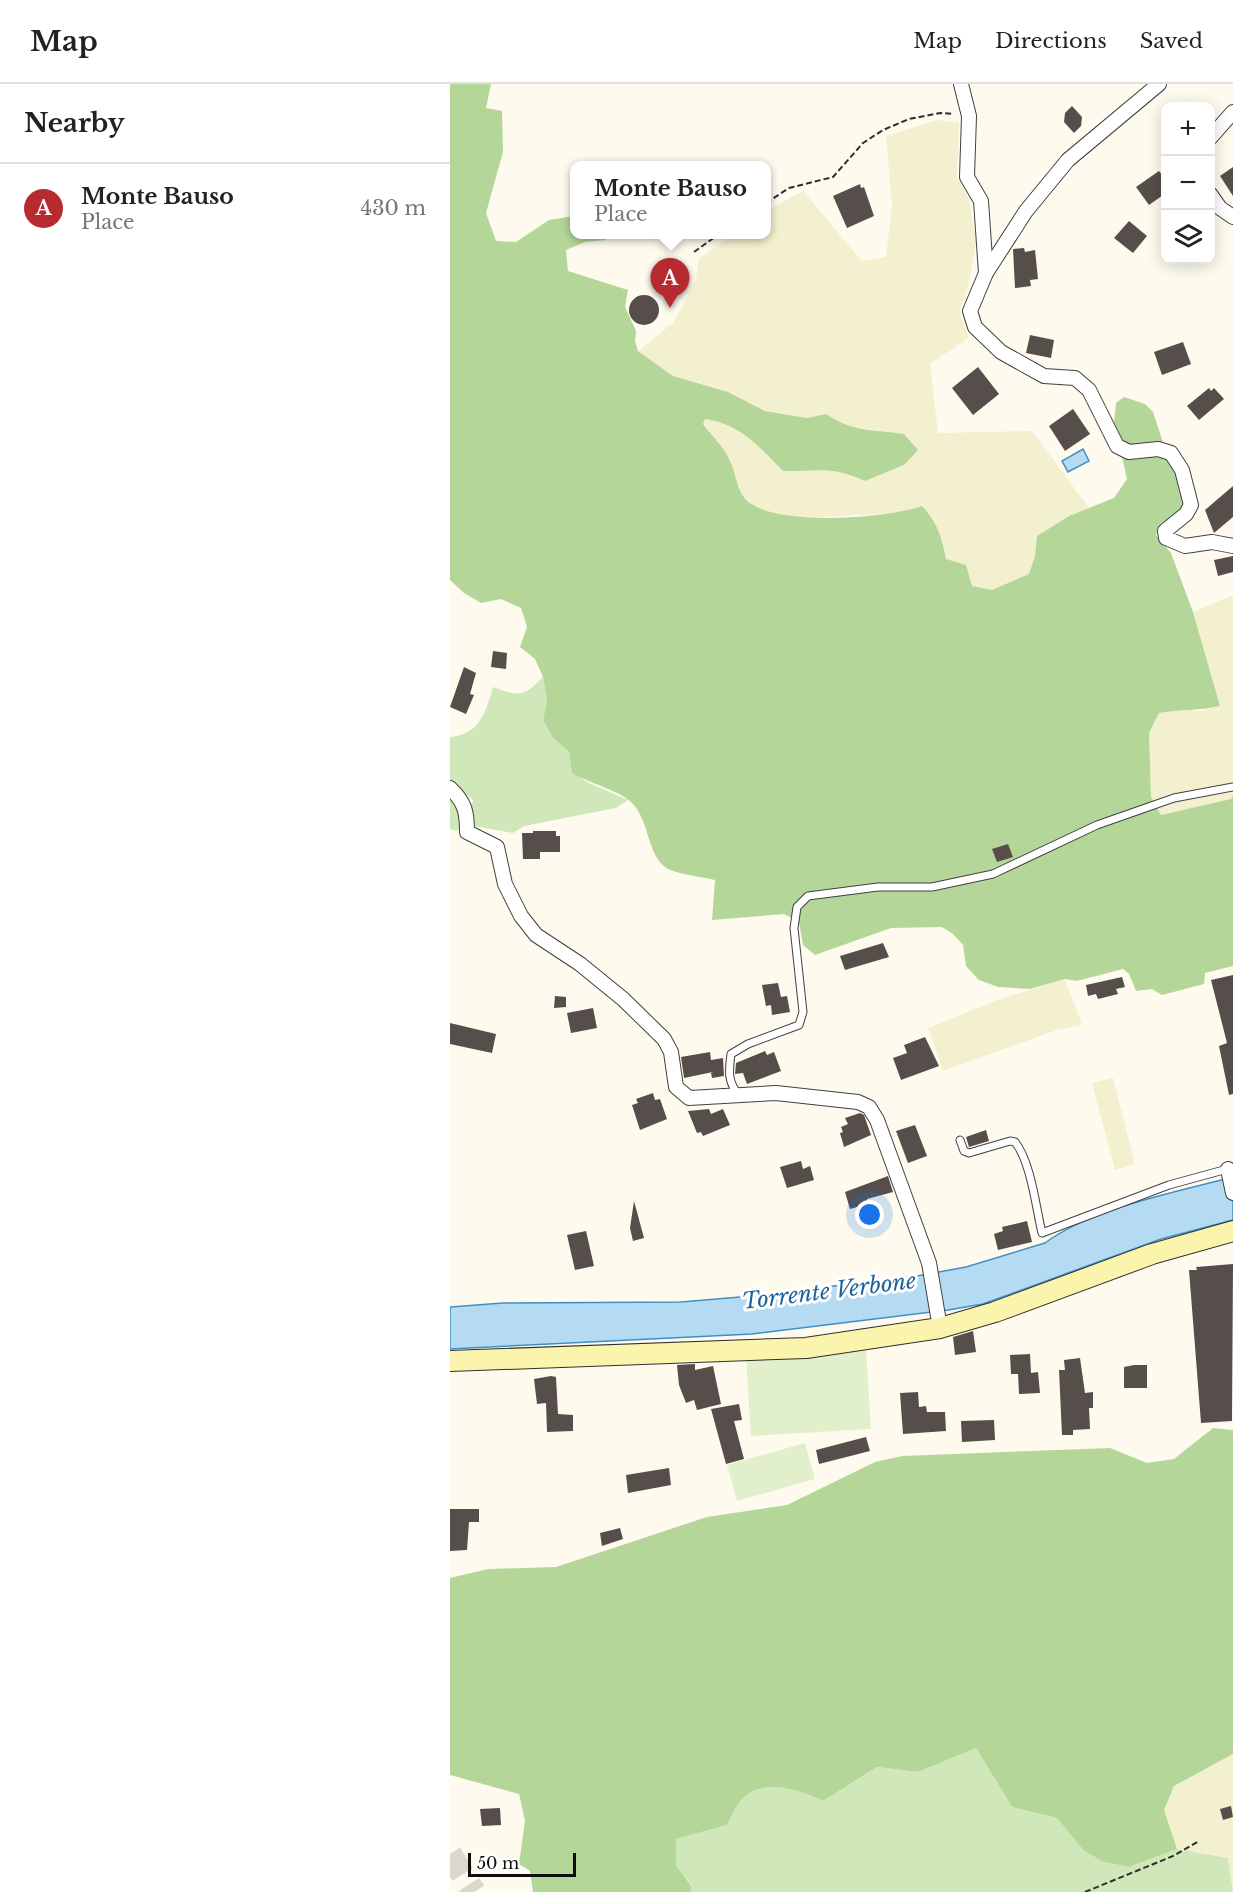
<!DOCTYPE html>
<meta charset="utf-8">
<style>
:root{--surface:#fff;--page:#f6f6f6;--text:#222;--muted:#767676;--line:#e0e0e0;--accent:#b72b30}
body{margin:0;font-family:"Libre Baskerville",serif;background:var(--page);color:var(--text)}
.controls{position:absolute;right:18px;top:18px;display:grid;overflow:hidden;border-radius:12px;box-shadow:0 3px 15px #0003}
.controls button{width:54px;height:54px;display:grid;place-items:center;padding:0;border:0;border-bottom:2px solid var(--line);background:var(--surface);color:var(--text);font:30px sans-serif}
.scale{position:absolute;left:18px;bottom:15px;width:108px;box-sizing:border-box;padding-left:6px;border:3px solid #0d0d0d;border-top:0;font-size:16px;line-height:21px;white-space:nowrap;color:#0d0d0d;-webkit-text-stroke:4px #fff;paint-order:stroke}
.you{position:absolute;left:420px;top:1131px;width:21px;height:21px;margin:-15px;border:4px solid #fff;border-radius:50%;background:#1a73e8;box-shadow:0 0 0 9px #1a73e833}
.badge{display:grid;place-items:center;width:39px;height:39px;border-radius:50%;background:var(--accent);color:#fff;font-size:20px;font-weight:700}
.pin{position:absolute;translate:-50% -50px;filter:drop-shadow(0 2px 3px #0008)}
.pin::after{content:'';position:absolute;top:32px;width:21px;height:18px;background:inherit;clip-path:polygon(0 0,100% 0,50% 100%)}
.popup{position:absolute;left:120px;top:77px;width:201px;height:78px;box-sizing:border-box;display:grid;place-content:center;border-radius:12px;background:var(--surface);filter:drop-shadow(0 2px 4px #0005);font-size:20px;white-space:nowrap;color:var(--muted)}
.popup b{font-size:22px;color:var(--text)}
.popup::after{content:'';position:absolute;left:50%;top:100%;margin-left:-12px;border:12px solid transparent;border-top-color:var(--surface)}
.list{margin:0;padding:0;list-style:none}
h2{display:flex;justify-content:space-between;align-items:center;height:78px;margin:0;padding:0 24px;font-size:26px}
h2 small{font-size:20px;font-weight:400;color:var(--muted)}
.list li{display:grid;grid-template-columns:39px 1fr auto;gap:18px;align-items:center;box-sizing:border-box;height:90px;padding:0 24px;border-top:2px solid var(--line)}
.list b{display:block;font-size:22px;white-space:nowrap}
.list p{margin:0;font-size:20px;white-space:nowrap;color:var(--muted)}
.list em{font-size:20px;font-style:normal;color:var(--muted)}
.icon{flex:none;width:33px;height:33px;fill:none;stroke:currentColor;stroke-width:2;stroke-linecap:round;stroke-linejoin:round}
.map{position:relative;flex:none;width:783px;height:1808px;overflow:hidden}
header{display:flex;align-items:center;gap:36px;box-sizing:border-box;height:84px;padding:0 30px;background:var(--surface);border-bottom:2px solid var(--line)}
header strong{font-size:28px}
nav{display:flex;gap:33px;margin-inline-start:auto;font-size:21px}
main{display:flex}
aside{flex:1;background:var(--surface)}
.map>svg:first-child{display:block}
.farmland{fill:#f3f0cf}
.green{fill:#d0e7b9}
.forest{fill:#b4d799}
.pitch{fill:#e2efcb}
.water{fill:#b5dbf3;stroke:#3f8fc7;stroke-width:1.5}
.building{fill:#554e4a}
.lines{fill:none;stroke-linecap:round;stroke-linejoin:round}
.motorway-tunnel{stroke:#dad7cc;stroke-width:24;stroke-dasharray:24 12;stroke-linecap:butt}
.service-casing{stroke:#404040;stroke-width:9}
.minor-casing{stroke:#404040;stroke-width:16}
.secondary-casing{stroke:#2f2f2f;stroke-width:22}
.path{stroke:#2f2f2f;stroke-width:2;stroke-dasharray:6 3;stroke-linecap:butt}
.service{stroke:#fff;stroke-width:7}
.minor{stroke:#fff;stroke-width:14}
.secondary{stroke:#fbf4ac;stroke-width:20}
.labels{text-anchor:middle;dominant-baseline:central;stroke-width:6;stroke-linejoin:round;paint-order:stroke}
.water-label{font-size:22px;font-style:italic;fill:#1c6199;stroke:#fff}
</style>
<header>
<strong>Map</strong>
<nav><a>Map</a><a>Directions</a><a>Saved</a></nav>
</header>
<main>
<aside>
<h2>Nearby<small></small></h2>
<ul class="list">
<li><span class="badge">A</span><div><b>Monte Bauso</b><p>Place</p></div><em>430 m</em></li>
</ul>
</aside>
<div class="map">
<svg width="783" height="1808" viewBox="0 0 783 1808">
<rect width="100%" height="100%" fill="#fefbee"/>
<g class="farmland">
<path d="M487,36l22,3 -2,54 12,22 7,43 -8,45 -9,24 10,27 -39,26 8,69 94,-2 57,77 -20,8 -32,20 -2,20 -6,18 -37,17 -21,-5 -25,-27 -4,-21 -20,-31 -19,6 -104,5 -40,-8 -16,-13 -15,-40 -25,-34 2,-4 16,2 36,20 12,16 35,14 20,-3 21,4 20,9 39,-16 14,-15 -14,-16 -41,-3 -20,-5 -17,-12 -19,4 -42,-7 -37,-19 -55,-16 -35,-25 36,-29 22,-42 3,-21 32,-24 35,-1v-23l37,-20 59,70 24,-4 6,-52 -6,-69z"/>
<path d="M783,511v200l-2,4 -70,16 -10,-18 -2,-64 10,-20 20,-4 21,2 20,-5 -27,-94z"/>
<path d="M615,895l17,46 -25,5 -114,41 -15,-43 69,-28z"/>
<path d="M663,994l22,86 -20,6 -23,-87z"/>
<path d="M783,1670v136l-5,-32 -51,-9 -13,-39 10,-24z"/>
</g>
<g class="green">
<path d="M93,593l4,23 -4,20 10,18 16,14 3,20 17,11 39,17 -12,8 -92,18 -11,7 -39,-7 -4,-12 3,-14 -23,-19v-44c29,-2 36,-25 43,-50 27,10 30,10 50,-10z"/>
<path d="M0,710l11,20 -3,17 -8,-2z"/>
<path d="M526,1664l36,59 45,11 27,33 20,11 25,5 48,-18 51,9 5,34h-543l2,-6 -16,-21v-26l51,-14c4,-7 7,-16 12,-22 20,-27 58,-14 84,-2l54,-34 41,5z"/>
</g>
<g class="forest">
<path d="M0,0h41l-5,24 16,3 1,41 -17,61 10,28 20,1 33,-22 25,-4v18l30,1 2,5 -21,2 -19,8 2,21 60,19 -3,17 11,24 -1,10 3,10 35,25 55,16 37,19 42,7 19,-4c28,19 46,15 78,20l14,16 -14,15 -39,16c-36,-16 -45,-9 -82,-10 -24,-24 -42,-47 -78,-52l-2,5c8,11 19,21 25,33 7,12 8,28 15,39 22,33 146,22 179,10 15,16 20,31 24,53l20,6 6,21 20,4 37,-16 6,-18 2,-20 32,-20 45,-18 13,-19 -13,-57 2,-19 8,-6 21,7 8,8 16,49 12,21 3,22 -6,10 -18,10 -4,11 15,18 22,59 27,94c-21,5 -40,3 -61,7l-10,20 2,64 10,18 70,-16 2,-4v171l-28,7 -1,11 -42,11 -10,-6 -16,2 -7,-17 -6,-5 -46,12 -12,-2 -35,10 -32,-2 -19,-7 -13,-14 -3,-21 -10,-11 -11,-7 -51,1 -76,27 -12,-10 -4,-23 -15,-8 -72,6 3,-40c-11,-3 -41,-6 -50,-13 -19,-15 -15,-47 -34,-65 -13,-12 -42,-19 -59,-29l-3,-21 -16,-14 -10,-18 4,-20 -4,-23 -8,-18 -15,-12 7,-20 -6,-19 -20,-9 -20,4 -17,-10 -14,-13z"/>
<path d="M763,1344l20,2v324l-59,32 -10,24 13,39 -48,18 -25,-5 -20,-11 -27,-33 -45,-11 -36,-59 -58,24 -41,-5 -54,34c-26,-12 -64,-25 -84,2 -5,6 -8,15 -12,22l-51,14v26l16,22 -2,5h-157l-3,-21 -11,-7 6,-43 -6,-27 -69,-19v-197l38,-9 68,-2 151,-50 80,-12 88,-43 27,-6 208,-8 37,15 27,-4z"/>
</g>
<g class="pitch">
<path d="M416,1266l5,79 -120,7 -5,-78z"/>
<path d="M355,1359l10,36 -78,22 -10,-36z"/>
</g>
<g class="water">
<path d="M633,365l6,12 -21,11 -6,-11z"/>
<path d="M783,1093v43l-72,19 -178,65 -35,6 -196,24 -302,15v-42l53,-4 178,-1 71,-6 165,-20 49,-9 79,-24c47,-35 131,-51 188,-66z"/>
</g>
<g class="building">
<path d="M622,22l10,11 -1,9 -7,7 -10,-11 1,-9z"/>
<path d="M783,83v29l-13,-20z"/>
<path d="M709,87l7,9v13l-17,12 -13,-18z"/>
<path d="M410,100l1,4 3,-1 10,29 -27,12 -14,-32z"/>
<path d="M679,137l18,15 -14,17 -19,-15z"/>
<path d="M574,164l1,4 10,-2 3,29 -8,1 1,6 -16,2 -2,-39z"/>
<circle cx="194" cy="226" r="15"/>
<path d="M580,251l24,5 -3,18 -25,-5z"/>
<path d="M733,258l8,22 -29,11 -8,-23z"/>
<path d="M528,283l21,27 -26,21 -21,-27z"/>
<path d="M759,304l2,3 3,-3 10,11 -25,21 -12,-14z"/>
<path d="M623,325l17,25 -25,17 -16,-25z"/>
<path d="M783,402v31l-19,16 -9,-23z"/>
<path d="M783,472v16l-15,4 -4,-16z"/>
<path d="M43,567l14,2 -1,16 -15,-2z"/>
<path d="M14,583l12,6 -6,21 4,1 -8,19 -16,-7z"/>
<path d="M83,747h23v5h4v16h-20v7h-17l-1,-26h11z"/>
<path d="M558,760l5,13 -16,5 -5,-13z"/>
<path d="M433,859l6,14 -44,13 -5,-14z"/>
<path d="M783,891v119l-4,1 -10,-49 8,-3 -16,-63z"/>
<path d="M672,893l3,10 -9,2 2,5 -20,5 -2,-5 -8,2 -2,-11z"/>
<path d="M328,899l3,14 6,-1 3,16 -18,3 -1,-10 -5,1 -4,-21z"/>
<path d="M105,912l11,1v10l-12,1z"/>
<path d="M143,924l4,20 -26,5 -4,-20z"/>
<path d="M0,939l46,11 -4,19 -42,-9z"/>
<path d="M475,953l14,29 -38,14 -8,-22 14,-5 -3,-8z"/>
<path d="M315,967l2,4 7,-3 7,19 -34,13 -4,-11 -8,1 1,-11z"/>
<path d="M260,968l1,8 12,-2 1,18 -12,2 -1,-5 2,-1 -29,6 -3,-21z"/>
<path d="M203,1009l2,7 5,-1 7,20 -27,11 -8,-25 6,-2 -2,-4z"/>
<path d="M259,1025l2,5 12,-5 7,16 -27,11 -2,-4 -4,1 -9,-22z"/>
<path d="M410,1029l4,2 7,20 -27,12 -4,-14 3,-1 -2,-5 7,-3 -3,-6z"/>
<path d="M465,1041l12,31 -19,7 -12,-32z"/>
<path d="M536,1046l3,11 -20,6 -3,-10z"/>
<path d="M351,1077l2,8 7,-3 4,14 -27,8 -7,-21z"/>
<path d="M438,1092l5,16 -26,7 1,5 -18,5 -5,-17z"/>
<path d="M184,1117l10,37 -11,3 -3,-13z"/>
<path d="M577,1137l5,21 -34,8 -4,-16 9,-3 -1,-4z"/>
<path d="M136,1147l8,35 -19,4 -8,-35z"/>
<path d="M783,1180l-1,157 -31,2 -12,-153h8l-1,-3z"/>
<path d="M523,1247l3,21 -21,3 -2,-18z"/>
<path d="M580,1270l1,19 7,-1 2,21 -21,1 -1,-20h-7l-1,-19z"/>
<path d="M630,1274l5,35 8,-1v16h-4l1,21 -17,1v5h-11l-3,-65h6l-1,-10z"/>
<path d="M245,1280v6l18,-4 8,38 -24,6 -3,-10 -8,3 -7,-18 -2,-20z"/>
<path d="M684,1281h13v23h-23v-21z"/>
<path d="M101,1292l5,1 2,37 15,1v16l-26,1 -1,-29 -9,1 -3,-25z"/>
<path d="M468,1308l1,15 7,-1 1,6h18l1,19 -43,3 -3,-41z"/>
<path d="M289,1320l3,16 -8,1 10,38 -18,5 -15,-55z"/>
<path d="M544,1336l1,20 -33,2 -1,-21z"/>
<path d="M416,1353l4,14 -51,13 -3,-14z"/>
<path d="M219,1384l2,17 -43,8 -2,-18z"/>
<path d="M0,1425h29v13h-10l-2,28 -17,1z"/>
<path d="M170,1444l3,11 -21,7 -2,-13z"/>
<path d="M781,1722l2,11 -10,3 -3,-11z"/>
<path d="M50,1724l1,17 -19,1 -2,-17z"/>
</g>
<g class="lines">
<path class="motorway-tunnel" d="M0,1770l24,38"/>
<defs>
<g id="service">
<path d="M289,1011c-12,-13 -10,-25 -8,-41l17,-10 51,-19 4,-13 -9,-84 3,-21 11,-11 70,-9h54l61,-13 104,-49 77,-27 59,-11"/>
<path d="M510,1056l4,11 5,2 41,-12 5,1c16,20 21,66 27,91l127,-48 62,-17"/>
</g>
<g id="minor">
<path d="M511,0l8,32 -2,61 14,24 5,72"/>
<path d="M709,0l-91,76 -42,51 -40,62 -16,38 5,16 26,25 43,24 31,2 14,12 28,56 12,6 29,-3 13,4 11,17 9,35 -5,9 -21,17 1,7 19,8 27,-4 21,4"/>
<path d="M760,54l23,-26"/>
<path d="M760,110l10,14 13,9"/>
<path d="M0,704c15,14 17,24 17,44l30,15 8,37 16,32 15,19 44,29 43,35 41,40 7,13 5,35 13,11 87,-5 82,9 11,5 8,13 52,143 11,65"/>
<path d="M778,1085l5,24"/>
</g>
<path id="secondary" d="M0,1277l356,-13 107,-16 27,-4 55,-16 157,-58 81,-23"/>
</defs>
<use href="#service" class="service-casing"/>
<use href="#minor" class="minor-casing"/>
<use href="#secondary" class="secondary-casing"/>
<g class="path">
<path d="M316,119l23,-15 44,-11 30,-34 20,-13 26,-11 31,-6 14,1"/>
<path d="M244,168l25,-18"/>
<path d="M635,1808l88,-36 26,-15"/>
</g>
<use href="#service" class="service"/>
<use href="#minor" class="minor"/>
<use href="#secondary" class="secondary"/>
</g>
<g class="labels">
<g class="water-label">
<text transform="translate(379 1207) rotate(-7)">Torrente Verbone</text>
</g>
</g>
</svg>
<div class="controls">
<button>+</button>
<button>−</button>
<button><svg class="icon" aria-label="layers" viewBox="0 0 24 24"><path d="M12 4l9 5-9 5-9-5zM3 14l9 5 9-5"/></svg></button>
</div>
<div class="scale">50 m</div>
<div class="you"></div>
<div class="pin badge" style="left:220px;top:224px">A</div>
<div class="popup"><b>Monte Bauso</b>Place</div>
</div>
</main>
